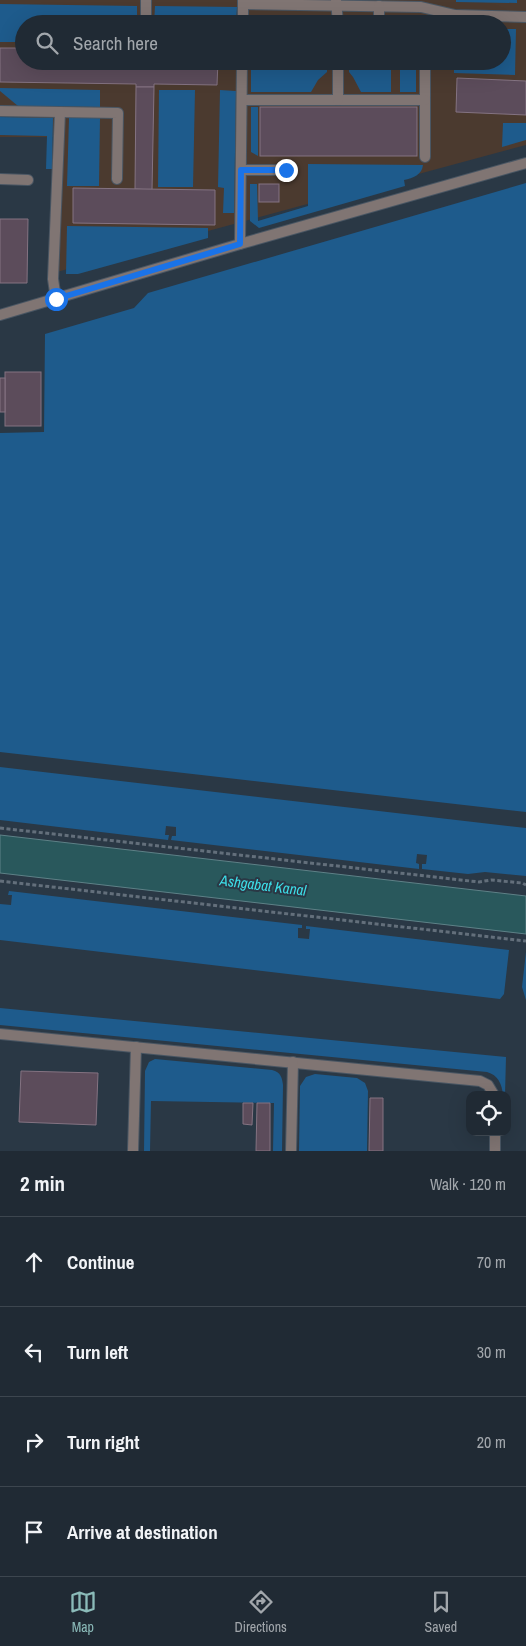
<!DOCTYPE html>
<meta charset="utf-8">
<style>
:root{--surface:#202a34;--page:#28323c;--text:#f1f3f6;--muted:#a2a7ac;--line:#3d464f;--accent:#8bbbb9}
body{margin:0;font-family:"Archivo Narrow",sans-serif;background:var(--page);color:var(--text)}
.controls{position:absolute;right:15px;bottom:15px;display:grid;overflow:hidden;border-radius:10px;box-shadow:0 5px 20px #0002}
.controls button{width:45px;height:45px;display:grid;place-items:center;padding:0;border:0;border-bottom:1px solid var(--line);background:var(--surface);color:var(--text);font:25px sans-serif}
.stop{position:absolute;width:15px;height:15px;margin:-11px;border:4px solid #1a73e8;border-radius:50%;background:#fff}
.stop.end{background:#1a73e8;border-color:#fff;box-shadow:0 1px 5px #0008}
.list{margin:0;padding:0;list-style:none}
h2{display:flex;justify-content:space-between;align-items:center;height:65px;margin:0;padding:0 20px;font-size:21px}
h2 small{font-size:16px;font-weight:400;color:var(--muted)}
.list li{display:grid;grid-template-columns:32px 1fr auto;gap:15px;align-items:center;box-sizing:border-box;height:90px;padding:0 20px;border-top:1px solid var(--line)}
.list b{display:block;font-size:19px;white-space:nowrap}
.list em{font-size:16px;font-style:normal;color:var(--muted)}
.icon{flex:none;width:28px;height:28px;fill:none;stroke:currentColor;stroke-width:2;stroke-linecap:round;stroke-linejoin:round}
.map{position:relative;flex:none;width:526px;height:1151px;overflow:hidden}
.search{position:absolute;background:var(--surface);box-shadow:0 5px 20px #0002;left:15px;right:15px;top:15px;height:55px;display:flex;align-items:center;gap:12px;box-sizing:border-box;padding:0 18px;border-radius:28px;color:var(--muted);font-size:19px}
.sheet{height:425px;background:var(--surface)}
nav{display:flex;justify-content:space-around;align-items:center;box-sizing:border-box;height:70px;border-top:1px solid var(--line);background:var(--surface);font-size:14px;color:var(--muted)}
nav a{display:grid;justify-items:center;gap:2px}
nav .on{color:var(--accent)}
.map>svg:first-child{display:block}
.education{fill:#4b3a2f;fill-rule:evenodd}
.green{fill:#1e5b8c}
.water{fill:#29585c;stroke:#5e8187}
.building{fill:#5c4c5b;stroke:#847382}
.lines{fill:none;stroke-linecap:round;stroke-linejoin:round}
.lane-casing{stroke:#495663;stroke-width:12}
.street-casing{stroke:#495663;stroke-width:12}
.path{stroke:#636f7b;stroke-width:3;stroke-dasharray:4 2.5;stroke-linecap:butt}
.lane{stroke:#807573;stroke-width:10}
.street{stroke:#807573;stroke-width:10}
.route{stroke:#1a73e8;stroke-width:6}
.labels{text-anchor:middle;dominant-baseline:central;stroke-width:4;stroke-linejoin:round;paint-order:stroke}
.water-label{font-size:15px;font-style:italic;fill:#3ddee8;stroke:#2a3845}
</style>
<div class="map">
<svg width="526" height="1151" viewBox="0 0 526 1151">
<rect width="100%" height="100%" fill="#2a3845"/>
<path class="education" d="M0,0h526v145l-473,128v-136h-53zM24,24h478v37h-478z"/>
<g class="green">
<path d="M456,0h61v3l-61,-1z"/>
<path d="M0,4l137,2v18h-113v18h-24z"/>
<path d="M155,6l82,1 -1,17h-82z"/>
<path d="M502,29h14l-1,46 -61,-2v-12h48z"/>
<path d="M251,61h76v11l-9,8 -7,12h-60z"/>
<path d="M349,61h22v7h20v24h-30l-8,-15 -4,-5z"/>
<rect x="400" y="68" width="16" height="24"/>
<path d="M0,88l100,2v17l-82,-1 -18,-15z"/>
<path d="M159,90h36l-2,97h-35z"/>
<path d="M220,90l16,1 -2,122h-11l1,-25 -6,-1z"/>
<path d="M251,107h7v49l-7,-4z"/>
<path d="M0,117l53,1 -1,51h-6l1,-33 -47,-1z"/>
<path d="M69,118h31l-1,68h-32z"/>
<path d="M503,123h23v17l-24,7z"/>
<path d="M308,164l115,1c-1,10 -10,13 -19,15l1,6 -146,42 -9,-7v-37h7l1,37 50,-15z"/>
<path d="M526,183v629l-526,-60v-319l44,-1 1,-98 89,-26 14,-15z"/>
<path d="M67,226l141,2v10l-130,36h-12z"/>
<path d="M0,767l526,61v48l-41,-4 -17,2 -46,-5v-5h4l1,-9 -10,-1 -1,9 3,1v5l-248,-29 1,-4h4v-9l-10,-1 -1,9h4l-1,5 -168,-20z"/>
<path d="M9,891l293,34v3h-4v10l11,1 1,-10h-4v-3l203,24 -5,44 -4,5 -500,-59v-36l11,1 1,-10h-4z"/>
<path d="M526,952v48l-4,-13z"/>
<path d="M0,1008l506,49 -1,38h-2c-1,-11 -5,-20 -16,-23l-487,-47z"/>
<path d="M155,1059l117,11c9,2 10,8 11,15l-1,66h-9l1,-48 -123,-2 -1,50h-6l1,-80 4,-9z"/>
<path d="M315,1074l42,4 8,5 3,8 -1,60h-68l1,-65 6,-9z"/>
</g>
<path class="water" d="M0,835l526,61v38l-526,-61z"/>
<g class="building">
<path d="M0,48h24v13h194l-1,24 -63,-1v3h-18v-3l-136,-2z"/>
<path d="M457,78l69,3v34l-70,-3z"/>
<path d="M136,87h18l-2,103 -17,-1z"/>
<rect x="260" y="107" width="157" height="49"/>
<rect x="259" y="184" width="20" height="18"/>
<path d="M73,188l142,2v35l-142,-2z"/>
<path d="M0,219h28l-1,64h-27z"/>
<rect x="5" y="372" width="36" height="54"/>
<rect x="0" y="378" width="5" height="34"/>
<path d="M21,1071l77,2 -2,52 -77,-3z"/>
<path d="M370,1098h13v53h-14z"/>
<path d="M243,1103h10l-1,22 -9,-1z"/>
<path d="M257,1103h13v48h-14z"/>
</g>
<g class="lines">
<defs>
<g id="lane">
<path d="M336,0l2,24"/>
<path d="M243,4l178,3 34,8 71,2"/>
<path d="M379,6v18"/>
<path d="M146,24v-24"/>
<path d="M243,24v-24"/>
<path d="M379,61l46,1v95"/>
<path d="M242,100h183"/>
<path d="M338,100v-39"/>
<path d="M0,111l118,2 -1,66"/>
<path d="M241,170h45"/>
<path d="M0,179l28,1"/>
<path d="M240,244l2,-183"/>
<path d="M56,299l-3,-20 7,-167"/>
<path d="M0,1034l480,47 8,4 6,10"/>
<path d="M133,1151l3,-104"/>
<path d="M291,1151l2,-89"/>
<path d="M495,1151v-19"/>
</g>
<path id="street" d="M0,315l240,-71 286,-81"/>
</defs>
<use href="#lane" class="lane-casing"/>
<use href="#street" class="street-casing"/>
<g class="path">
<path d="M0,828l479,54 12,-2 31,3 4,2"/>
<path d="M0,881l526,60"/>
</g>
<use href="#lane" class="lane"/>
<use href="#street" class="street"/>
</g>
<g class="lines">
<path class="route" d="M56,299l184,-55 1,-74h45"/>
</g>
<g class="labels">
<g class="water-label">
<text transform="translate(263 885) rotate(7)">Ashgabat Kanal</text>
</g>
</g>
</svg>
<div class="controls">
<button><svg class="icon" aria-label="locate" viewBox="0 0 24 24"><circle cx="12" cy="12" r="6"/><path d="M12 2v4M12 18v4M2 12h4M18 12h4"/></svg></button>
</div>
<div class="stop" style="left:56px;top:299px"></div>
<div class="stop end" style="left:286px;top:170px"></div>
<div class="search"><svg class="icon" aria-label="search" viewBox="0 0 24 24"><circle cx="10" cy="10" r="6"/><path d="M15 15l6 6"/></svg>Search here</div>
</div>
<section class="sheet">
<h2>2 min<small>Walk · 120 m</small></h2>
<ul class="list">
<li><svg class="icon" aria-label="ahead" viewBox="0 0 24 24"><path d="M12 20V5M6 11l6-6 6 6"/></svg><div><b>Continue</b></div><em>70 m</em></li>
<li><svg class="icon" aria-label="left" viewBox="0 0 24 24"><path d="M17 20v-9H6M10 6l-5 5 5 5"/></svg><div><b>Turn left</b></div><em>30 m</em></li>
<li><svg class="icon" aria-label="right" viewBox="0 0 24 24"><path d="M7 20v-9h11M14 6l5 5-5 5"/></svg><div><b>Turn right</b></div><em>20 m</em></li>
<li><svg class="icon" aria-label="arrive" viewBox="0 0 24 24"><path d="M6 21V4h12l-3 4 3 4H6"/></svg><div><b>Arrive at destination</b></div></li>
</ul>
</section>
<nav>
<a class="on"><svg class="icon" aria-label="map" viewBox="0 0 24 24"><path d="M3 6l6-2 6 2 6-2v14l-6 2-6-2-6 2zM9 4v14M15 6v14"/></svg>Map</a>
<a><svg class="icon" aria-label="directions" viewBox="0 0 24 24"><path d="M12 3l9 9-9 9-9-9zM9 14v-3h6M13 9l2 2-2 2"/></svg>Directions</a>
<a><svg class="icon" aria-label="saved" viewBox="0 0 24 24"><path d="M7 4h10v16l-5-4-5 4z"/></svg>Saved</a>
</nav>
